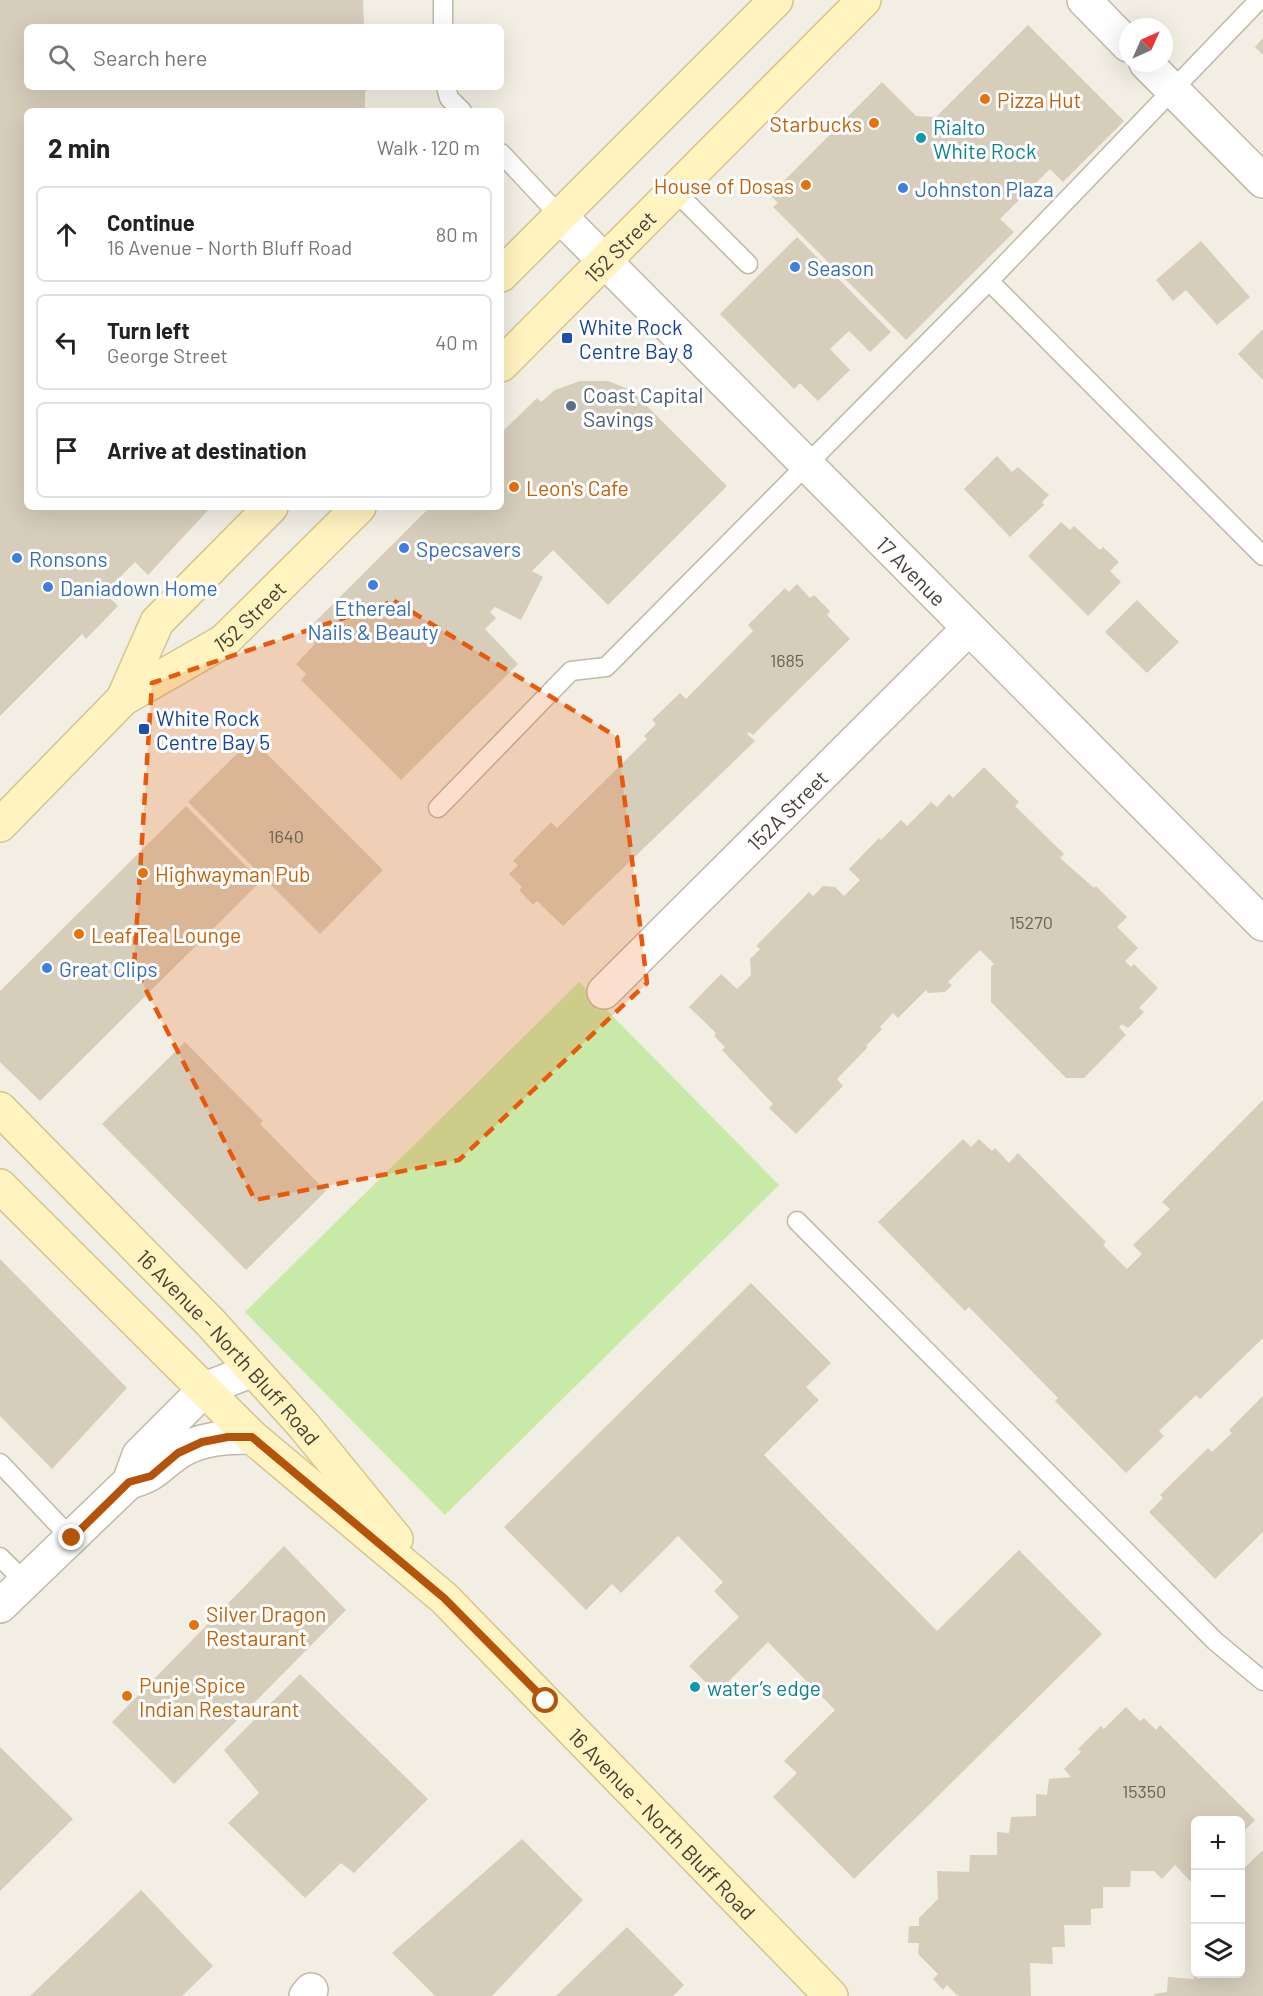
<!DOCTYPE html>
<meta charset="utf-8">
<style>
:root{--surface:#fff;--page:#f2f2f2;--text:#222;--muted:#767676;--line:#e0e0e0}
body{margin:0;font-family:Barlow,sans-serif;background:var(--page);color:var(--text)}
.controls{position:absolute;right:18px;bottom:18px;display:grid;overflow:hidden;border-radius:9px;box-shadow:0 6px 24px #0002}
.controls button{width:54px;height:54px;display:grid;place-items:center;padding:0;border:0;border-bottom:2px solid var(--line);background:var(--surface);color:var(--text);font:30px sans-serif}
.compass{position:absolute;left:1119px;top:18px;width:54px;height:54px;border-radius:50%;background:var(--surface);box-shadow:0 6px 24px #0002;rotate:45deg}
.stop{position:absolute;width:18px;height:18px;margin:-14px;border:4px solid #b45309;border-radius:50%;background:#fff}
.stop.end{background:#b45309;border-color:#fff;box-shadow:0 2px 6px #0008}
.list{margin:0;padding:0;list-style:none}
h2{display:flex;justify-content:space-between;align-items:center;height:78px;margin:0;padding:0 24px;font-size:26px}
h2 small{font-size:20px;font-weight:400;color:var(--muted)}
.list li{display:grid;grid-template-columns:39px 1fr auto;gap:18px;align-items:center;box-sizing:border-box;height:96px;margin:0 12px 12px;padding:0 12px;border:2px solid var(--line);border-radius:9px}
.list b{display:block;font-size:22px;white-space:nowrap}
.list p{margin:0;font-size:20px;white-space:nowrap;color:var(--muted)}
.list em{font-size:20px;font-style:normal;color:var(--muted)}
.icon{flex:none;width:33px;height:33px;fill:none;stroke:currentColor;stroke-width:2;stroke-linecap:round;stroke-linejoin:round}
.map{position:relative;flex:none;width:1263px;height:1996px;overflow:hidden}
.search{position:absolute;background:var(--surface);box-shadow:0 6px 24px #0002;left:24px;top:24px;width:480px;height:66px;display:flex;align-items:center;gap:15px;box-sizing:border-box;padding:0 21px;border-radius:9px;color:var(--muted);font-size:22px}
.panel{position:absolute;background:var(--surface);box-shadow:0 6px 24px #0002;left:24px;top:108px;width:480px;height:402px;border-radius:9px}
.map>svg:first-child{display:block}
.green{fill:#c9e9a9}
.building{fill:#d7cdbb}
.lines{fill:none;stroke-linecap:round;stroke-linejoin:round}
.service-casing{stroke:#c1b9a8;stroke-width:21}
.minor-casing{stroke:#c1b9a8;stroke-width:36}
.tertiary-casing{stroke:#c1b9a8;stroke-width:36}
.secondary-casing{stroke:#d4c590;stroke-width:36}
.service{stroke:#fff;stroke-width:18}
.minor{stroke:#fff;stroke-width:33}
.tertiary{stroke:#fff;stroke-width:33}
.secondary{stroke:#fff3c0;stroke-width:33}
.route{stroke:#b45309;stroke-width:8}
.marked{fill:#e8590c;fill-opacity:0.2;stroke:#e8590c;stroke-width:4.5;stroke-dasharray:12 8;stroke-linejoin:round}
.food-dot{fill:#e8710a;stroke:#fff;stroke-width:2}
.culture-dot{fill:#0f9aa8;stroke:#fff;stroke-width:2}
.shop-dot{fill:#3f7fe0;stroke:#fff;stroke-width:2}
.transit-dot{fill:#1a4fb4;stroke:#fff;stroke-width:2}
.service-dot{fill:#5c6f8a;stroke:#fff;stroke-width:2}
.labels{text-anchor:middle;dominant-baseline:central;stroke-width:6;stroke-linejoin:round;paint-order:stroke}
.number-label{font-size:18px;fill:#696255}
.food-label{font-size:21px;fill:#c56008;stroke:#fff;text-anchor:start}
.culture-label{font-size:21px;fill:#0d838f;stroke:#fff;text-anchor:start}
.shop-label{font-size:21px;fill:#366cbe;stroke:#fff;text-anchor:start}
.street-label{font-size:21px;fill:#443e33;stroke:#fff}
.transit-label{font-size:21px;fill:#164399;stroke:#fff;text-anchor:start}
.service-label{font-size:21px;fill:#4e5e75;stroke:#fff;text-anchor:start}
</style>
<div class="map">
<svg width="1263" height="1996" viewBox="0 0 1263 1996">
<rect width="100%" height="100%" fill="#f2eee3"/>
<path class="green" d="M579,982l200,203 -334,330 -200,-203z"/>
<g class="building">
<path d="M0,0h363l1,27h-337v60h343l-5,5v19h-338v396h184l-63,68 -13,-13 -14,14 -17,16 14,14 -32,33 -4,-5 -82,82z"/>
<path d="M1028,25l96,96 -61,61 -13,-13 -50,50 14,13 -108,108 -133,-133 5,-4 -8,-8 112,-113 34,34 20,1z"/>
<path d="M1263,38v17l-8,-8z"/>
<path d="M797,237l94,95 -21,20 -21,-21 -19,18 20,21 -32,31 -18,-18 -6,6 -74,-75z"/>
<path d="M1201,241l49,56 -33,28 -31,-35 -13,11 -17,-21z"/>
<path d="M1263,329v51l-25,-26z"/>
<path d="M580,381h28l23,9 96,96 -119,119 -55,-55 -21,21 11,6 -22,43 -26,-13 -5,5 6,6 -11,11 33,35 -117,116 -100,-100 5,-6 -10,-10 19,-20 -11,-11 126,-126h71v-74l36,-35 4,4 14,-12z"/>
<path d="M997,456l15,16 6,-5 31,28 -7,7 2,3 -34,32 -46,-48z"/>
<path d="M1061,522l9,8 4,-4 26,24 3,-3 16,15 -9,9 11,11 -33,34 -60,-60z"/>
<path d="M797,584l13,14 4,-3 16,16 -3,4 23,24 -97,96 -4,-3 -2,2 8,7 -192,185 -26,-25 -4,4 -14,-15 3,-3 -13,-13 9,-9 -5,-4 38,-39 6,6 90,-89 -3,-3 12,-12 -4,-4 28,-27 6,6 67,-68 -5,-6 37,-37 4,4z"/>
<path d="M1137,600l42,42 -32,31 -42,-41z"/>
<path d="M252,739l131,131 -63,64 -132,-132z"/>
<path d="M984,767l35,35 -4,4 49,48 -4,4 34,30 2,-2 31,31 -10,10 21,21 -13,13 6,6 3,-3 24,24 -19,20 5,4 -16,16 -6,-4 -3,3 7,8 -42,43h-18l-75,-76v-35l3,-3 -14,-14 -32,32 4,3 -7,7 -17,1 -2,-3 -28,28 -5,-5 -13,14 2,2 -16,17 2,1 -31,32 6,7 -47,48 -27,-26 4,-4 -51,-54 3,-3 -11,-11 2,-3 -27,-26 32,-33 16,15 14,-14 -1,-16 10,-10 -4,-3 53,-54 4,4 10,-10 12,1 9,9 16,-16 -11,-11 30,-31 2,2 20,-20 6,6 24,-24 6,5 12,-13 4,4z"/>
<path d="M186,806l75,75 -221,220 -40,-39v-71z"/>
<path d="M185,1042l78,79 -3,3 66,67 -80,79 -144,-146z"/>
<path d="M1263,1100v238l-63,61 -4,-4 -37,36 5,5 -38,37 -71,-72 3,-3 -89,-91 -4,4 -87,-89 85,-83 8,8 8,-8 13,12 3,-3 14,15 9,-10 88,89 -3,3 24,24 15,-15 -9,-9 37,-36 -8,-7z"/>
<path d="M0,1259l127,129 -75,81 -52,-53z"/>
<path d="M751,1283l80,80 -25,24 13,13 -55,55 173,176 82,-81 83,84 -248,245 -81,-82 24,-24 -13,-12 51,-51 -67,-68 -51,51 -28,-27 50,-49 -25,-26 9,-9 -45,-46 -57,57 -9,-9 -26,26 -82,-83z"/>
<path d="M1263,1396v136l-48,47 -66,-67 14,-14 -3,-3 48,-47 4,4 20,-19 -3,-3z"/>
<path d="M284,1546l62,64 -172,174 -62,-62z"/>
<path d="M300,1674l128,125 -74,74 -13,-10 -36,35 -77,-75 31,-30 -35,-43z"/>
<path d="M1126,1707l14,14 4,-3 12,12 4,-5 95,95 -15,15v-15h-44v60l-4,3 -17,-18 -13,14 -8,-8h-23l-1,16h-27v21l-12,1v16h-27l1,22h-13l1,17 -23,-1 1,33h-73l-11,-11 -4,5 -10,-11 5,-5 -20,-20 1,-11h-11l1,-17h10v-8l19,-19 -1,-28 32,1 1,-17h27v-23l12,1 2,-16 25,-1v-22l11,1 2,-16 22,-2 -7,-8 17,-17 -3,-3 23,-23 3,3z"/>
<path d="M0,1747l73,72 -73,72z"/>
<path d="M522,1839l61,61 -91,96h-57l-43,-43z"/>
<path d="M1263,1850v146h-109v-2l13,-2 1,-15 26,2 -3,-23 5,-1v19h44v-102z"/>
<path d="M141,1890l72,76 -31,30h-152z"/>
<path d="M627,1927l57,58 -11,11h-117z"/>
</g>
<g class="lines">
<defs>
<g id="service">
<path d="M443,0v27"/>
<path d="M446,87l3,11 13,13"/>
<path d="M501,153l60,64"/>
<path d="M674,190l74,74"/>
<path d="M989,281l274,275"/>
<path d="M438,808l133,-137 35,-4 383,-386 270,-281"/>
<path d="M797,1221l418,420 48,40"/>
<path d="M0,1463l71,75"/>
<path d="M0,1557l25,25"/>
</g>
<g id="minor">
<path d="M1084,0l44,45"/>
<path d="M1146,63l117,118"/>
<path id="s1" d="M604,992l365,-364"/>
<path d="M129,1482c26,-7 27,-14 47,-28 22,-16 51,-17 76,-17"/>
<path d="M0,1606l129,-124 10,-27 66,-66 48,-19"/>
<path d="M306,1996l5,-6"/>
</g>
<g id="tertiary">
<path id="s2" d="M561,217l702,707"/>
</g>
<g id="secondary">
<path d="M501,275l275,-275"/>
<path id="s3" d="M501,365l363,-365"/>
<path d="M123,699l34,-77 114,-115"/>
<path id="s4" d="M0,825l123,-126 101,-58 135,-134"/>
<path id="s5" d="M0,1109l210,213 94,104 92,113"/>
<path id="s6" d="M0,1186l252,251 192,161 387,398"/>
</g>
</defs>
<use href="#service" class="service-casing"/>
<use href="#minor" class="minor-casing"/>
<use href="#tertiary" class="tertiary-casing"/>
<use href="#secondary" class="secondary-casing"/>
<use href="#service" class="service"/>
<use href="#minor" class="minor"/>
<use href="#tertiary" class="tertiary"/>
<use href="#secondary" class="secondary"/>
</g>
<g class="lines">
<path class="route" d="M72,1538l57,-56 22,-6 27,-23 24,-11 26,-5h24l192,161 102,103"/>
</g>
<path class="marked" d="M394,601l223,136 30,246 -188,177 -204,40 -121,-233 18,-284z"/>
<g class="food-dot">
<circle cx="985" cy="99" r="6"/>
<circle cx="874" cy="123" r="6"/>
<circle cx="806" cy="185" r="6"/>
<circle cx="514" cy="487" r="6"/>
<circle cx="143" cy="873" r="6"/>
<circle cx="79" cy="934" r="6"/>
<circle cx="194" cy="1625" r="6"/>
<circle cx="127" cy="1696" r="6"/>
</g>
<g class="culture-dot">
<circle cx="921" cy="138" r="6"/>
<circle cx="695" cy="1687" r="6"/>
</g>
<g class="shop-dot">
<circle cx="903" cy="188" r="6"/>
<circle cx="795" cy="267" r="6"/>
<circle cx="404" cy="548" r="6"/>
<circle cx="17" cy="558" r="6"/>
<circle cx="373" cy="585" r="6"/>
<circle cx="48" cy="587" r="6"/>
<circle cx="47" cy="968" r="6"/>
</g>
<g class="transit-dot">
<rect x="561" y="332" width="12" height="12" rx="3"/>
<rect x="138" y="723" width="12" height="12" rx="3"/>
</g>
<circle class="service-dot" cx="571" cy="406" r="6"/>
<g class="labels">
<g class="number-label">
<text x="787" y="660">1685</text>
<text x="286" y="836">1640</text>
<text x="1031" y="922">15270</text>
<text x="1144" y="1791">15350</text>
</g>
<g class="food-label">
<text x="997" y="99">Pizza Hut</text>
<text x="862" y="123" text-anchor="end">Starbucks</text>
<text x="794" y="185" text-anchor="end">House of Dosas</text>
<text x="526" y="487">Leon's Cafe</text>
<text x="155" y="873">Highwayman Pub</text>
<text x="91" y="934">Leaf Tea Lounge</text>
<text x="206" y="1613">Silver Dragon<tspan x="206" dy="24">Restaurant</tspan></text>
<text x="139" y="1684">Punje Spice<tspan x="139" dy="24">Indian Restaurant</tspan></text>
</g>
<g class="culture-label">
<text x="933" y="126">Rialto<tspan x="933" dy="24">White Rock</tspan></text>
<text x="707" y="1687">water’s edge</text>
</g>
<g class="shop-label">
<text x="915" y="188">Johnston Plaza</text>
<text x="807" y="267">Season</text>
<text x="416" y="548">Specsavers</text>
<text x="29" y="558">Ronsons</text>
<text x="60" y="587">Daniadown Home</text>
<text x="373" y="607" text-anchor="middle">Ethereal<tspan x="373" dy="24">Nails &amp; Beauty</tspan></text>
<text x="59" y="968">Great Clips</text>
</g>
<g class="street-label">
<text stroke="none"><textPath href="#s3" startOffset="168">152 Street</textPath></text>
<text stroke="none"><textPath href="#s2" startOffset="498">17 Avenue</textPath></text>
<text stroke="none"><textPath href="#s4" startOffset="328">152 Street</textPath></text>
<text stroke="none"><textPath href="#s1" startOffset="258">152A Street</textPath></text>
<text stroke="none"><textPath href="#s5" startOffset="330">16 Avenue - North Bluff Road</textPath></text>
<text stroke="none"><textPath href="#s6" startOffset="920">16 Avenue - North Bluff Road</textPath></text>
</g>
<g class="transit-label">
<text x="579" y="326">White Rock<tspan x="579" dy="24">Centre Bay 8</tspan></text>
<text x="156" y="717">White Rock<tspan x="156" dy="24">Centre Bay 5</tspan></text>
</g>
<g class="service-label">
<text x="583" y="394">Coast Capital<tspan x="583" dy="24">Savings</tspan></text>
</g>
</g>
</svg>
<div class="controls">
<button>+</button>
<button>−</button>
<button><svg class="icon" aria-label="layers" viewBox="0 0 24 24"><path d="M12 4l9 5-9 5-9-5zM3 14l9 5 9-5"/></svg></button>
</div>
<svg class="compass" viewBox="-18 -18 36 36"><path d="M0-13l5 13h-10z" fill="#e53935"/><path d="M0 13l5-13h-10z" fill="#767676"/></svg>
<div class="stop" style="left:546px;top:1701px"></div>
<div class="stop end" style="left:72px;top:1538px"></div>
<div class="search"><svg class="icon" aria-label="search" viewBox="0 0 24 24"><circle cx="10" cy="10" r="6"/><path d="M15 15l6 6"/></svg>Search here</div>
<section class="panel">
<h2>2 min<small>Walk · 120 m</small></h2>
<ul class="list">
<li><svg class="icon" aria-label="ahead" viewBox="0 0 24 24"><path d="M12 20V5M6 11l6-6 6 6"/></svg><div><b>Continue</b><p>16 Avenue - North Bluff Road</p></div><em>80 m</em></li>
<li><svg class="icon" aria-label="left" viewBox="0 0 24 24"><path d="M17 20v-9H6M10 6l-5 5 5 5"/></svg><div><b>Turn left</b><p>George Street</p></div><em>40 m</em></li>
<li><svg class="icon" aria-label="arrive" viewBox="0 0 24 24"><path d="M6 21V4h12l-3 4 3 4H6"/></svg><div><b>Arrive at destination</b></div></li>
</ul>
</section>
</div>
